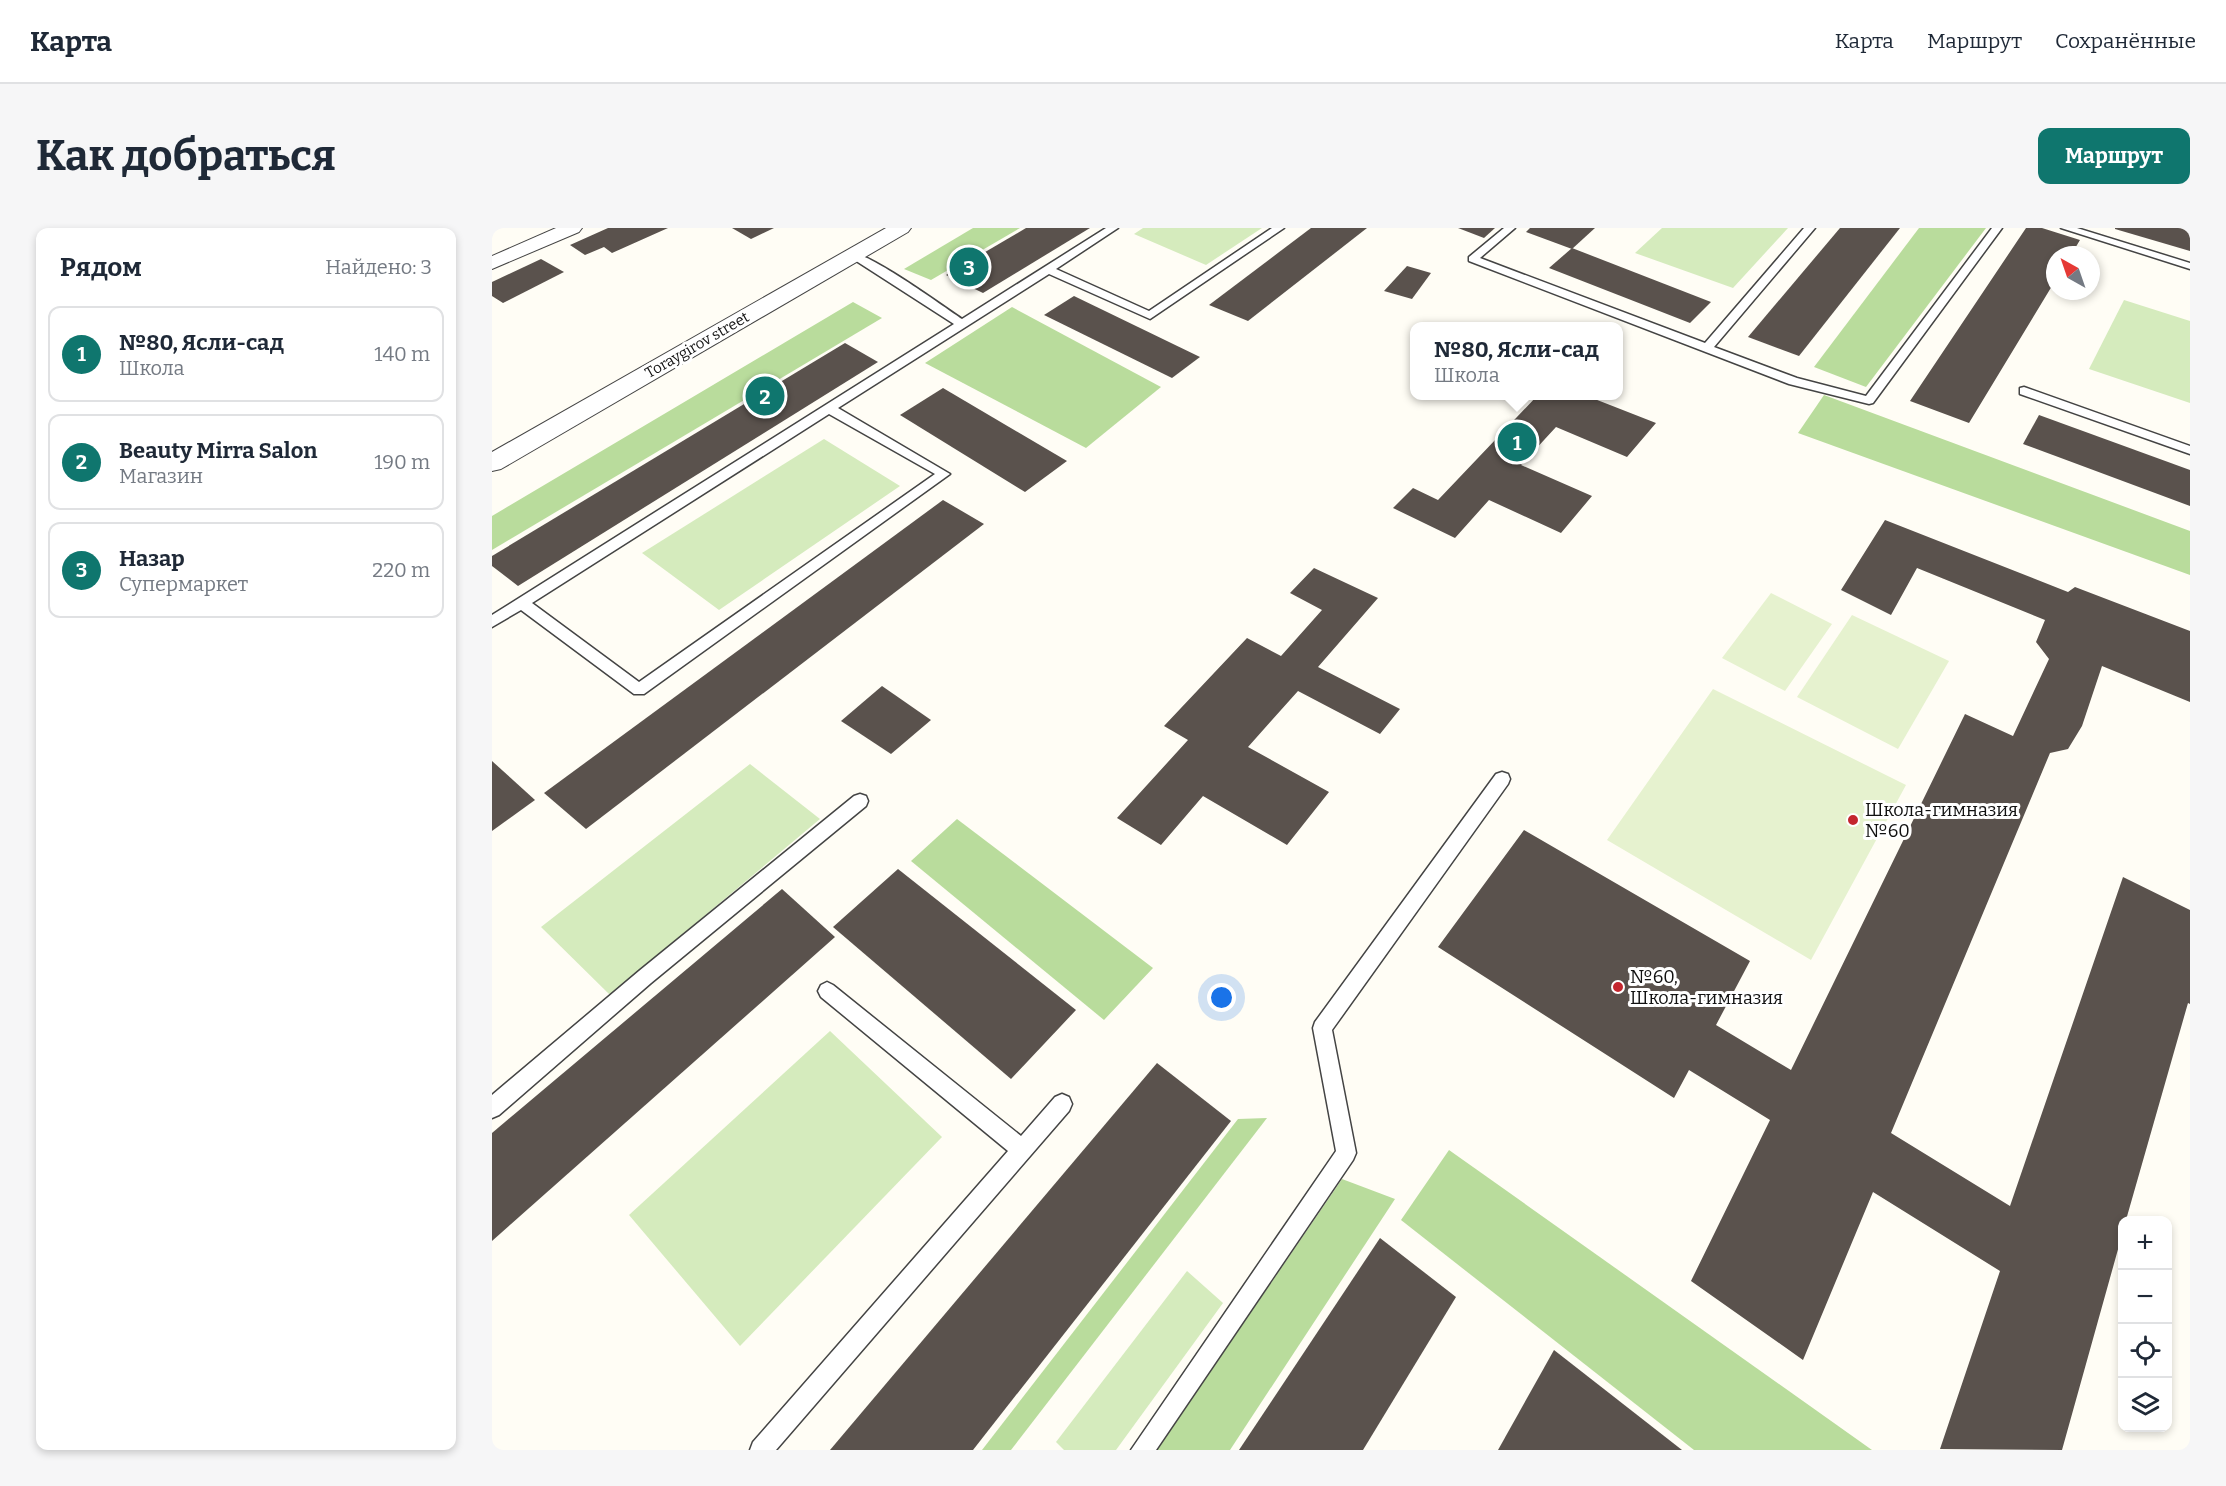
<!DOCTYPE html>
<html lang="ru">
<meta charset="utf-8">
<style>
:root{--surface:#fff;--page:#f6f6f7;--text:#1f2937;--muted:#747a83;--line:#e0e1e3;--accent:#0f766e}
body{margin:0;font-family:Bitter,serif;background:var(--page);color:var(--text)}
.controls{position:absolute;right:18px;bottom:18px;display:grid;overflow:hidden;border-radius:12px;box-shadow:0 3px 9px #0003}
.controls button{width:54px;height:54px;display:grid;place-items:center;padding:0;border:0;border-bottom:2px solid var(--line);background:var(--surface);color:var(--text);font:30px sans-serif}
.compass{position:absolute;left:1554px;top:18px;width:54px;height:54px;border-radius:50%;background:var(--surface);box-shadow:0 3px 9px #0003;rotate:320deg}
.you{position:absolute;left:730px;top:770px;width:21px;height:21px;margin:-15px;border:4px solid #fff;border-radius:50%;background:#1a73e8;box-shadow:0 0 0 9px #1a73e833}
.badge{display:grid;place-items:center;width:39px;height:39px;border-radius:50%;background:var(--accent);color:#fff;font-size:20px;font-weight:700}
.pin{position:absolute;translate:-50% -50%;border:3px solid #fff;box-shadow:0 2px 6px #0006}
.popup{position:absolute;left:918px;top:94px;width:213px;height:78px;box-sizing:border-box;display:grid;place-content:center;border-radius:12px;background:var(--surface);filter:drop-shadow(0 2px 4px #0005);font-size:20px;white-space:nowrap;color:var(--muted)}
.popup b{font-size:22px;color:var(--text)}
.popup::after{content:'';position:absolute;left:50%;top:100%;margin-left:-12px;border:12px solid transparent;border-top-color:var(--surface)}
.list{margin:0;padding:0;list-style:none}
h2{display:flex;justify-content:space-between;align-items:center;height:78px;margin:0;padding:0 24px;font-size:26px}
h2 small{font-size:20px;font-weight:400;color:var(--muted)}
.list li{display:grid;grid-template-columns:39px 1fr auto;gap:18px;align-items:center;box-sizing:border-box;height:96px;margin:0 12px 12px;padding:0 12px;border:2px solid var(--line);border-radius:12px}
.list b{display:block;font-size:22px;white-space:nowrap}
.list p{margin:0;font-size:20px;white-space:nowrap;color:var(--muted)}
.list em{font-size:20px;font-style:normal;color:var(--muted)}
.icon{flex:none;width:33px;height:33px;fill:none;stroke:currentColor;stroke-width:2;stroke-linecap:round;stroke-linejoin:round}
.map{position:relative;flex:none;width:1698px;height:1222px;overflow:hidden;border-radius:12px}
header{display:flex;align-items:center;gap:36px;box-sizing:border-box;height:84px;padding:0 30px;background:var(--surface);border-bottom:2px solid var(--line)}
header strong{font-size:28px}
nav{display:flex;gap:33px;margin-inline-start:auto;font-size:21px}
.intro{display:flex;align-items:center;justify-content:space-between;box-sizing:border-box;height:144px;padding:0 36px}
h1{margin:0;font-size:42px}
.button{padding:15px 27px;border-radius:12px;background:var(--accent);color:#fff;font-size:21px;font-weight:700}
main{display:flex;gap:36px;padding:0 36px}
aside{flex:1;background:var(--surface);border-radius:12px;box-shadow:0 3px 9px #0003}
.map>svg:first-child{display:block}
.green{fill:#d5ebbd}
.forest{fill:#b9dc9c}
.pitch{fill:#e6f2cf}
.building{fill:#5a524d}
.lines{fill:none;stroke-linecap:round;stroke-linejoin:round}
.service-casing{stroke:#444;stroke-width:3}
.minor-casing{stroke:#444;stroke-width:2}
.tertiary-casing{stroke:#444;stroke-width:2}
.service{fill:#fff;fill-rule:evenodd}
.minor{fill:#fff;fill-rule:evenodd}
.tertiary{fill:#fff;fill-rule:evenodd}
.poi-dot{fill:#c4262e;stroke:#fff;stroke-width:2}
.labels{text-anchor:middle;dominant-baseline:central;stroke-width:6;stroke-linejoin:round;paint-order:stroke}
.far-street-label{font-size:15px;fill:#111;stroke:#fff}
.poi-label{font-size:18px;fill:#111;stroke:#fff;text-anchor:start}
</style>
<header>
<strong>Карта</strong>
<nav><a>Карта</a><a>Маршрут</a><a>Сохранённые</a></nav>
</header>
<div class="intro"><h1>Как добраться</h1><a class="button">Маршрут</a></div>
<main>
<aside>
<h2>Рядом<small>Найдено: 3</small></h2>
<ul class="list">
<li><span class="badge">1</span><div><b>№80, Ясли-сад</b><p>Школа</p></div><em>140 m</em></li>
<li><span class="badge">2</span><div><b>Beauty Mirra Salon</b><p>Магазин</p></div><em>190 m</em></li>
<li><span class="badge">3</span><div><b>Назар</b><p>Супермаркет</p></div><em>220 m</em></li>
</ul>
</aside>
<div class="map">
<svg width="1698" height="1222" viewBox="0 0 1698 1222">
<rect width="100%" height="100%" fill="#fffdf5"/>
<g class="green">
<path d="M651,0h119l-56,37 -72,-31z"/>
<path d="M1170,0h126l-55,60 -98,-35z"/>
<path d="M1632,72l66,21v82l-101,-34z"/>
<path d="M332,211l76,47 -181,124 -77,-57z"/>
<path d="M258,536l70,55 -210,176 -69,-68z"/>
<path d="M338,803l112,106 -202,209 -111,-131z"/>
<path d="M695,1043l36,32 -107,147h-52l-8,-8z"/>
</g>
<g class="forest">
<path d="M481,0h47l-89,52 -27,-11z"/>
<path d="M1427,0h67l-120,159 -52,-20z"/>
<path d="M361,74l29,16 -390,232v-34z"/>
<path d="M520,79l149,80 -75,61 -161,-85z"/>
<path d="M1332,167l366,136v44l-392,-142z"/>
<path d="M465,591l196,149 -49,52 -193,-159z"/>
<path d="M775,890l-256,332h-29l256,-331z"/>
<path d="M957,922l423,300h-178l-293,-230z"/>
<path d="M850,951l53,20 -165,251h-73z"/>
</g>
<g class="pitch">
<path d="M1279,365l61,31 -47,67 -63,-33z"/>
<path d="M1360,387l97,46 -51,88 -101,-52z"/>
<path d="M1221,461l193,96 -95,175 -204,-120z"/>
</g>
<g class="building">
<path d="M116,0h60l-56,25 -8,-6 -19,8 -15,-10z"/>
<path d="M240,0h42l-23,11z"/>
<path d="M534,0h64l-107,65 -37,-18z"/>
<path d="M819,0h56l-119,93 -39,-16z"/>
<path d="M966,0h37l-11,10z"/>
<path d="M1038,0h65l-23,21 -46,-17z"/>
<path d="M1348,0h60l-101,128 -51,-19z"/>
<path d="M1534,0h16l38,12 -9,15h-16v26l-86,142 -59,-22z"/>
<path d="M1623,0h75v23l-75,-22z"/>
<path d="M1080,20l139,54 -21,21 -141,-55z"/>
<path d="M49,31l23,13 -61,31 -11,-7v-14z"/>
<path d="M915,38l24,7 -19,26 -28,-8z"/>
<path d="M582,68l126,61 -28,21 -128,-63z"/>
<path d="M353,115l33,19 -360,224 -26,-20v-10z"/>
<path d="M451,160l124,73 -42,31 -125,-77z"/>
<path d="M1045,168h50l69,27 -29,34 -71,-30 -35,38 71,31 -31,37 -72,-33 -34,38 -62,-30 20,-20 25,12z"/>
<path d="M1547,187l151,55v36l-167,-62z"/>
<path d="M451,272l41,24 -398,305 -42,-36z"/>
<path d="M1393,292l183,72 7,-5 115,44v71l-88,-36 -20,60 -14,23 -18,4 -159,380 119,73 113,-329 67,33v94l-2,-1 -62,217h-4v15l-60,215 -122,-1 60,-178 -127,-79 -70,168 -112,-79 79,-161 -81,-50 -15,28 -236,-151 86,-117 226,131 -34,64 75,45 174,-356 48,22 36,-77 -13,-17 9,-22 -128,-52 -26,47 -50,-25z"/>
<path d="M822,340l64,30 -60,69 82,42 -20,25 -82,-43 -50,56 81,45 -42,53 -84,-49 -42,49 -44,-27 71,-78 -24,-14 83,-88 34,18 41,-46 -32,-17z"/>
<path d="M390,458l49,34 -40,34 -50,-33z"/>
<path d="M0,533l43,39 -43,31z"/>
<path d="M406,641l178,141 -65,69 -178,-152z"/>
<path d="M290,661l53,48 -343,304v-108z"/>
<path d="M665,835l74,58 -258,329h-143z"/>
<path d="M888,1010l76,59 -93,153h-124z"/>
<path d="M1062,1122l128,100h-184z"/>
</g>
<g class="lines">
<defs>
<g id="service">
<path d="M614,0h12l-62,41 93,42 123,-83h12l-134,91 -101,-45 -211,134 112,66 -306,220h-10l-113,-84 -29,17v-12l462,-291 -104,-67v-4c16,-3 94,54 112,66zM337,186l106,60 -296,208 -107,-79z"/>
<path d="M1012,0h11l-35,30 225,85 99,-115h11l-101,119 83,31 69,18 126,-168h10l-129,175 -4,1 -80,-20 -320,-123v-4z"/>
<path d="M1569,0h16l113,35v6z"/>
<path d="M1532,159l166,59v8l-170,-60v-6z"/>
<path d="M1010,544l6,2 2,5 -2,5 -176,246 24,123 -3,7 -197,290h-25l205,-299 -23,-123 2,-6 181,-248z"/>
<path d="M368,566l6,2 2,5 -2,5 -215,177 -152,132 -7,3v-23l147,-124 215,-175z"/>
<path d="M335,754l6,3 188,151 34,-39 7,-3 7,3 3,7 -3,7 -293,339h-26l3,-8 255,-291 -187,-154 -3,-6 3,-6z"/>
</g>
<path id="minor" d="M64,0h26l-3,4 -87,37v-13z"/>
<path id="tertiary" d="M394,0h25l-3,4 -407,237 -9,2v-19z"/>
</defs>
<use href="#service" class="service-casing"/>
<use href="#minor" class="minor-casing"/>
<use href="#tertiary" class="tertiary-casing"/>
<use href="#service" class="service"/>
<use href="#minor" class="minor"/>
<use href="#tertiary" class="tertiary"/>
</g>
<g class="poi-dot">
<circle cx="1361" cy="592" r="6"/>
<circle cx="1126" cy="759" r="6"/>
</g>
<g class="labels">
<g class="far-street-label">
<text transform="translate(205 117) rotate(-30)">Toraygirov street</text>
</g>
<g class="poi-label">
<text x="1373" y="582">Школа-гимназия<tspan x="1373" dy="21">№60</tspan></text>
<text x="1138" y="749">№60,<tspan x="1138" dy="21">Школа-гимназия</tspan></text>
</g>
</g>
</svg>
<div class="controls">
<button>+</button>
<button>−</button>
<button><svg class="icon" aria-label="locate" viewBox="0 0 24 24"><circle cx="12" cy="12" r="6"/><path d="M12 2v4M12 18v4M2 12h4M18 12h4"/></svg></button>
<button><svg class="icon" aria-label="layers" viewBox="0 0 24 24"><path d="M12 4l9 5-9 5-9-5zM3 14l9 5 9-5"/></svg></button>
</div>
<svg class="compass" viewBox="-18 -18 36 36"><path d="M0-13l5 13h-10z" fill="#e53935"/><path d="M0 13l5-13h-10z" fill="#747a83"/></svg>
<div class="you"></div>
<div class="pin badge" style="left:1025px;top:214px">1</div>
<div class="popup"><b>№80, Ясли-сад</b>Школа</div>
<div class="pin badge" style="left:273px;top:168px">2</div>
<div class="pin badge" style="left:477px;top:39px">3</div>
</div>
</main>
